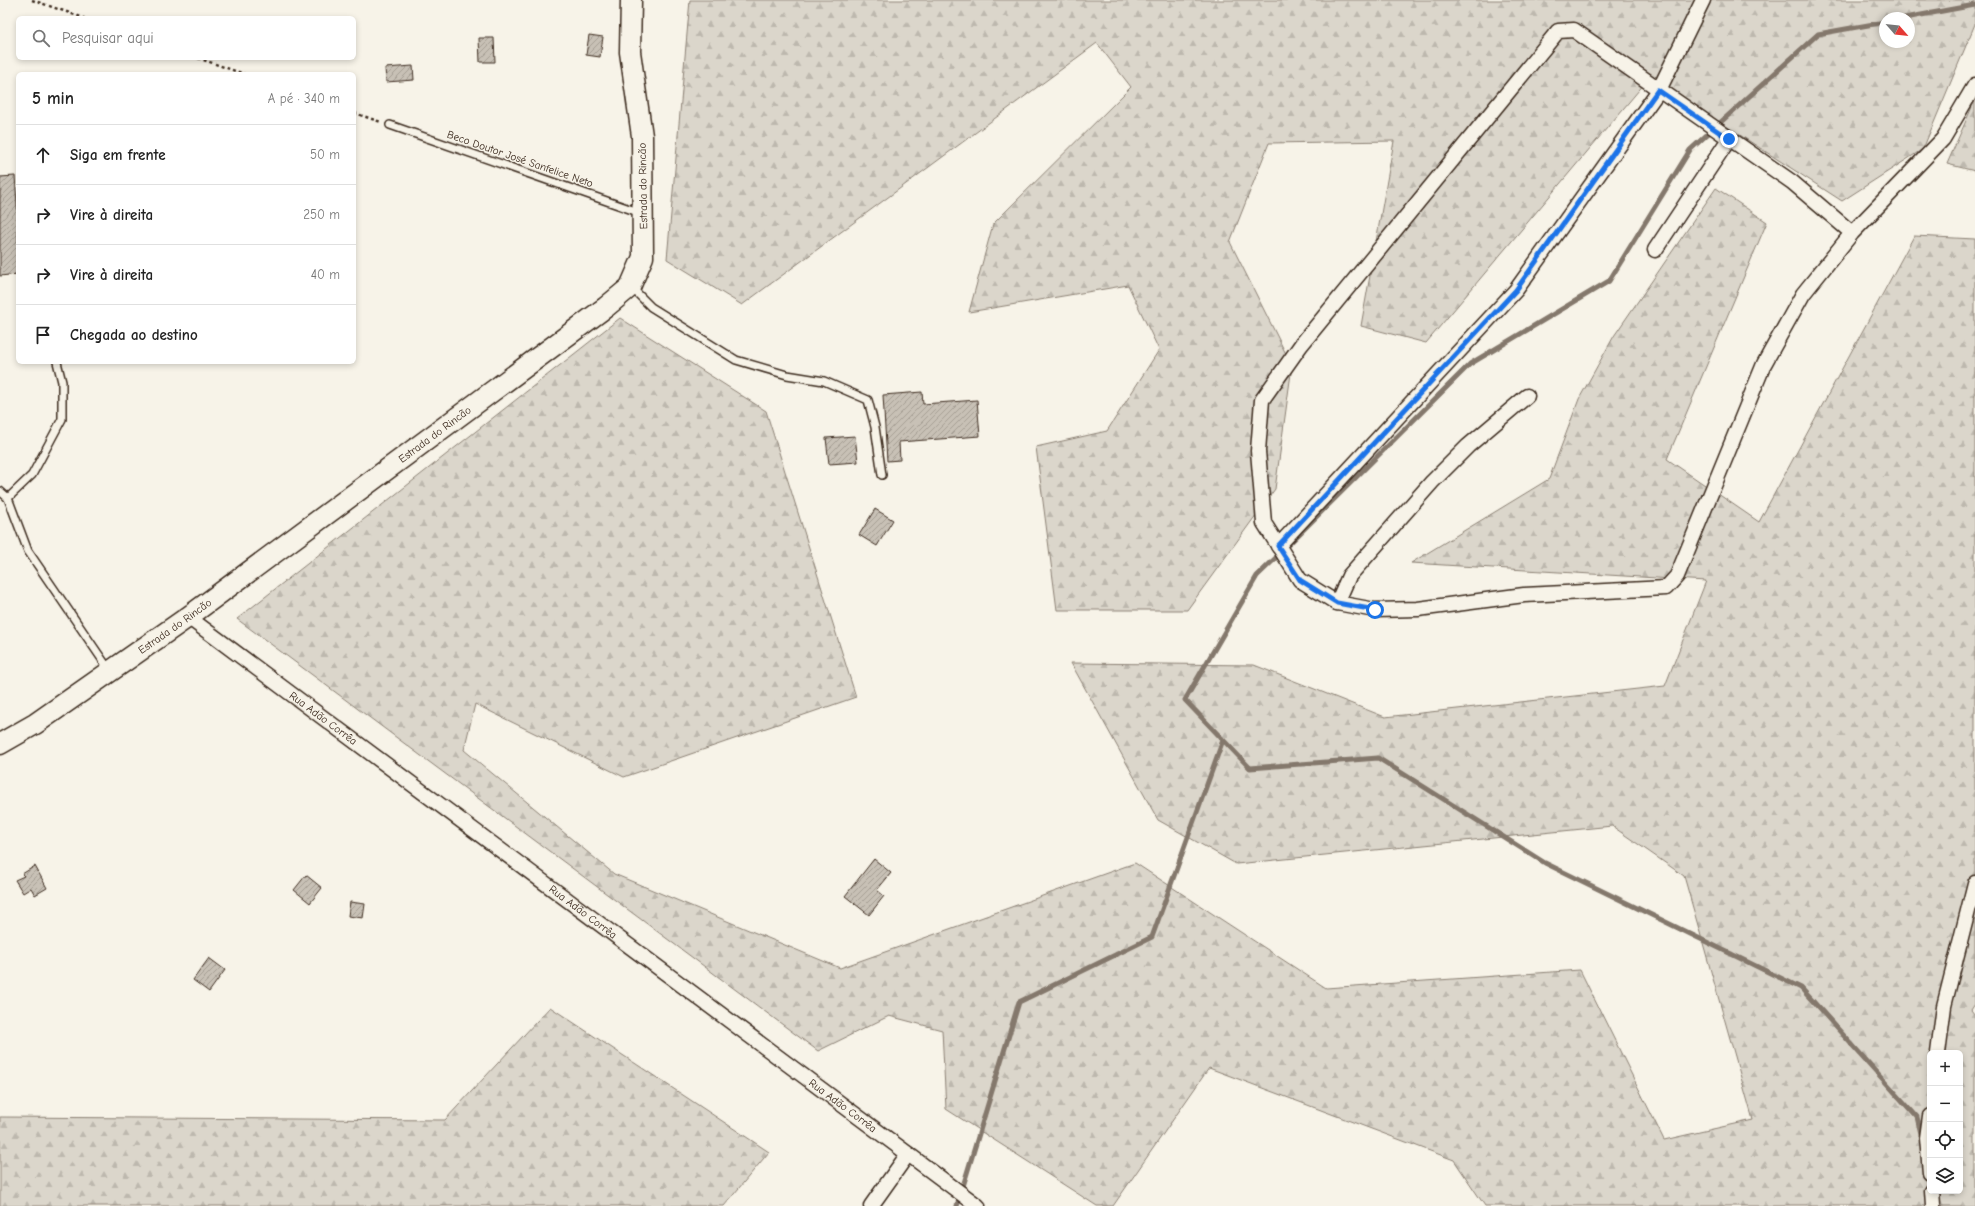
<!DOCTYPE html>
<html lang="pt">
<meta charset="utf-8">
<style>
:root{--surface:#fff;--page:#f2f2f2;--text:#222;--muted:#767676;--line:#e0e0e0}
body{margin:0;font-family:"Comic Neue",sans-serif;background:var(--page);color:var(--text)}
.controls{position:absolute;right:12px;bottom:12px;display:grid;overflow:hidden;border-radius:6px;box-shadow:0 2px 6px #0003}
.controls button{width:36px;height:36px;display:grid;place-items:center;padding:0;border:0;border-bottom:1px solid var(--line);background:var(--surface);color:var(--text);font:20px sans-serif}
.compass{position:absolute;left:1879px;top:12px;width:36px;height:36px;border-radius:50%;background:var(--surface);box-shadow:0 2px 6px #0003;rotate:118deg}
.stop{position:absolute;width:12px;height:12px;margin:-9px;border:3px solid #1a73e8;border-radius:50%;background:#fff}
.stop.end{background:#1a73e8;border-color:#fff;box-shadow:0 1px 4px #0008}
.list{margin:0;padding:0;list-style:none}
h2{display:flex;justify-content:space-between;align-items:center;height:52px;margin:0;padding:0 16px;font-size:17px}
h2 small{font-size:13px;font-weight:400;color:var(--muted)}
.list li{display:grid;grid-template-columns:26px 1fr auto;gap:12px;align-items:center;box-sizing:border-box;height:60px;padding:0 16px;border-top:1px solid var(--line)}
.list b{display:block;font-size:15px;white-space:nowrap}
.list em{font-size:13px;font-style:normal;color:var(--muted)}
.icon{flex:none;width:22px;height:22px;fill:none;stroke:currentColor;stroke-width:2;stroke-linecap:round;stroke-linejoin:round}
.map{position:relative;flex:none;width:1975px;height:1206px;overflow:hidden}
.search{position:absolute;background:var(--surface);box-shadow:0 2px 6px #0003;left:16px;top:16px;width:340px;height:44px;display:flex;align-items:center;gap:10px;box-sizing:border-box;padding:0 14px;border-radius:6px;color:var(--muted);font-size:15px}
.panel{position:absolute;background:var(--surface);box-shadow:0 2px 6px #0003;left:16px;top:72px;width:340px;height:292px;border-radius:6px}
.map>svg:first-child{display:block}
.forest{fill:url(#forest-firs);stroke:#8b8074;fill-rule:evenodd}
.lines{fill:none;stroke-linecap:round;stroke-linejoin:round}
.stream{stroke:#84786c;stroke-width:5}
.building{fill:url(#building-hatch);stroke:#3b2a1e}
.lane-casing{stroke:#3b2a1e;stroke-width:10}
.street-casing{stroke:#3b2a1e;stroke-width:17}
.secondary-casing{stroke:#3b2a1e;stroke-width:23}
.path{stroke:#3b2a1e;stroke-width:2.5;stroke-dasharray:3 3;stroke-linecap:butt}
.lane{stroke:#f7f3e8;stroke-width:7}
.street{stroke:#f7f3e8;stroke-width:14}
.secondary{stroke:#f7f3e8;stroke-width:20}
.route{stroke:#1a73e8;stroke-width:5}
.labels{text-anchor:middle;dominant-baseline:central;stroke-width:3;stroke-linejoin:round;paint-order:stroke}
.street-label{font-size:11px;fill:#3b2a1e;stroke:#f7f3e8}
</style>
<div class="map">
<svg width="1975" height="1206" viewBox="0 0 1975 1206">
<defs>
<pattern id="forest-firs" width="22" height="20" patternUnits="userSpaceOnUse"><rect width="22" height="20" fill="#dbd6cb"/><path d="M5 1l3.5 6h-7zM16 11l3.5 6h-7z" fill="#bdb8ae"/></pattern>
<pattern id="building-hatch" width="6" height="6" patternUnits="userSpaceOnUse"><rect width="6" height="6" fill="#c8c1b6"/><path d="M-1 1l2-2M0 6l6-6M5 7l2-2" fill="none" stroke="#a49d93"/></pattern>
</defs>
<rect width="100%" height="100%" fill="#f7f3e8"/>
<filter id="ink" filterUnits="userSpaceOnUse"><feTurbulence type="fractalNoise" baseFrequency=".025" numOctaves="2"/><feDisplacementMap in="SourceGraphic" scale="8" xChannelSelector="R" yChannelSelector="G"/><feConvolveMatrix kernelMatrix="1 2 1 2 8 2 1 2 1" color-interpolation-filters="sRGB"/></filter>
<g filter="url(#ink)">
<g class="forest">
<path d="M690,0h1285v24l-52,125 -81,52 -192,-124 -224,266 -65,-17 33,-185 -125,2 -39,99 62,124 -17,123 -88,121h-130l-21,-163 71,-16 52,-81 -31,-65 -159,27 24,-88 138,-137 -34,-44 -355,262 -75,-46zM1885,18h24v24h-24z"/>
<path d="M1975,100v71l-28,-7z"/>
<path d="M1716,188l51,34 -100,237 92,63 155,-286 61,3v765l-4,6 4,5v191h-490l-31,-46 -245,-92 -96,138h-16l-151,-97 -4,-79 -53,-14 -71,35 -581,-432 383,-301 146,93 90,286 -232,80 -149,-73 -11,46 150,124 226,94 295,-105 191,125 254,-18 84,170 89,-20 -69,-244 -72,-50 -376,38 -78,-44 -87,-157 183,2 131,52 280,-31 41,-105 -295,-18 138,-84 30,-80 35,-63zM1930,1053h30v138h-30z"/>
<path d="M550,1007l219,145 -45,54h-724v-89l445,3z"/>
</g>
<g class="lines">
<g class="stream">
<path d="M1905,18l70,-13"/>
<path d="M1289,544l181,-180 139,-83 81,-131 128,-116 67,-12"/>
<path d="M1281,553l-24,23 -72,124 65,68 128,-10 167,105 256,125 116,129 5,21"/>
<path d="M957,1206l62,-204 133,-65 71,-197"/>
</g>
</g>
<g class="building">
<path d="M589,35l14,2 -3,20 -14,-2z"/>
<path d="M479,38h15l1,24h-15z"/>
<path d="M413,66l1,14 -28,2 -1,-14z"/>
<path d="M15,176l3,41v57l-18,2v-99z"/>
<path d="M922,392l1,12 54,-4 3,36 -81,6 1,18 -13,1 -4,-66z"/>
<path d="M855,436l3,26 -29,2 -3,-26z"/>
<path d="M875,509l18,11 -16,26 -18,-11z"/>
<path d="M874,859l17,14 -14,17 7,6 -15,19 -24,-19z"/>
<path d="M35,866l12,22 -12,7 -4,-7 -8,5 -8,-13 9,-4 -2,-2z"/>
<path d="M306,875l16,13 -12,15 -16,-13z"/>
<path d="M350,902l15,2 -2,14 -15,-2z"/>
<path d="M209,958l16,12 -16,22 -16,-12z"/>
</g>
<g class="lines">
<defs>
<g id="lane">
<path d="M390,125l251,88"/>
<path d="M632,288l19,19 85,53 51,15 37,6 44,19 7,27 7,48"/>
<path d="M57,362l5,20v37l-30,56 -24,23 20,53 82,120"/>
<path d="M0,491l8,7"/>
</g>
<g id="street">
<path d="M1852,233l-60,-51 -218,-152 -16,1 -257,314 -39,55 -4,51 6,72 36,57 37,23 38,7 43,-1 106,-14 142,-7 11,-12 87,-212 39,-70 49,-61 91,-94 32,-54"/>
<path d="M1655,250l74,-111"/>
<path d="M1278,546l238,-256 143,-200 44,-90"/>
<path d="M1337,603l12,-27 83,-94 36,-36 59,-50"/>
<path id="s1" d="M188,617l790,589"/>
<path d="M1938,1053l6,-47 31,-123"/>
<path d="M1930,1116l-3,22 3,34"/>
<path d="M1932,1191l1,15"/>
<path d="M871,1206l37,-52"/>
</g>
<g id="secondary">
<path id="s2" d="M0,744l35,-20 153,-107 418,-310 24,-20 13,-30 -1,-121 -12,-84 1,-52"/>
</g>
</defs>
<use href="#lane" class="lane-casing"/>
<use href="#street" class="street-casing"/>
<use href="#secondary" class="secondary-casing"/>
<g class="path">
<path d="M32,0l52,18"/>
<path d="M198,58l46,16"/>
<path d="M354,113l27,9"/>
</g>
<use href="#lane" class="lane"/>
<use href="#street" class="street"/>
<use href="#secondary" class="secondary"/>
</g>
</g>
<g class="lines" filter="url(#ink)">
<path class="route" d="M1375,610l-38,-7 -37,-23 -22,-34 238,-256 142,-200 71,49"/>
</g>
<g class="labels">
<g class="street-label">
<text transform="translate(520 159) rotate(19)">Beco Doutor José Sanfelice Neto</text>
<text transform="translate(643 186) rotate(-91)">Estrada do Rincão</text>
<text stroke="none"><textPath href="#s2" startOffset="534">Estrada do Rincão</textPath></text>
<text stroke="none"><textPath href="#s2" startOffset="211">Estrada do Rincão</textPath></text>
<text stroke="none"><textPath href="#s1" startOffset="169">Rua Adão Corrêa</textPath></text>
<text stroke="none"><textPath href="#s1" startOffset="493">Rua Adão Corrêa</textPath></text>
<text stroke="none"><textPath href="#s1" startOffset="817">Rua Adão Corrêa</textPath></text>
</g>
</g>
</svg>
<div class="controls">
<button>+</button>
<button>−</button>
<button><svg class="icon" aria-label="locate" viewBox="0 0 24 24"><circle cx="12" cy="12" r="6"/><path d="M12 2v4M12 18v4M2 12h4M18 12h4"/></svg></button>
<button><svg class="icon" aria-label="layers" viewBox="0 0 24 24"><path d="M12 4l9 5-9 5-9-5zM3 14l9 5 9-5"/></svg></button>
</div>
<svg class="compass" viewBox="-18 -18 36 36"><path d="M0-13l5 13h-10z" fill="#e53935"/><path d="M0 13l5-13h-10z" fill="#767676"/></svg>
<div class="stop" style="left:1375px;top:610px"></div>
<div class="stop end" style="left:1729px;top:139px"></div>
<div class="search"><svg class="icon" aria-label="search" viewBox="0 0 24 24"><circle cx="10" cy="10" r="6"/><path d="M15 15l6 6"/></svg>Pesquisar aqui</div>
<section class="panel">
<h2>5 min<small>A pé · 340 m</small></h2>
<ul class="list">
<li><svg class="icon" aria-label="ahead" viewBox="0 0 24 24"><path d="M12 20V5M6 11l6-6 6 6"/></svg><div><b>Siga em frente</b></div><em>50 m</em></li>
<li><svg class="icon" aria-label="right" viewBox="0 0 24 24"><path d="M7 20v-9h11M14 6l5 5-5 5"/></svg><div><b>Vire à direita</b></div><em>250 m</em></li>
<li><svg class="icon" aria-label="right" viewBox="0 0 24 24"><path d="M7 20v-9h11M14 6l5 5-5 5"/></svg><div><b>Vire à direita</b></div><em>40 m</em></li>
<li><svg class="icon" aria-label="arrive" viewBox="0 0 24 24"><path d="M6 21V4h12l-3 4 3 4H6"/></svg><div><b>Chegada ao destino</b></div></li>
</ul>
</section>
</div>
